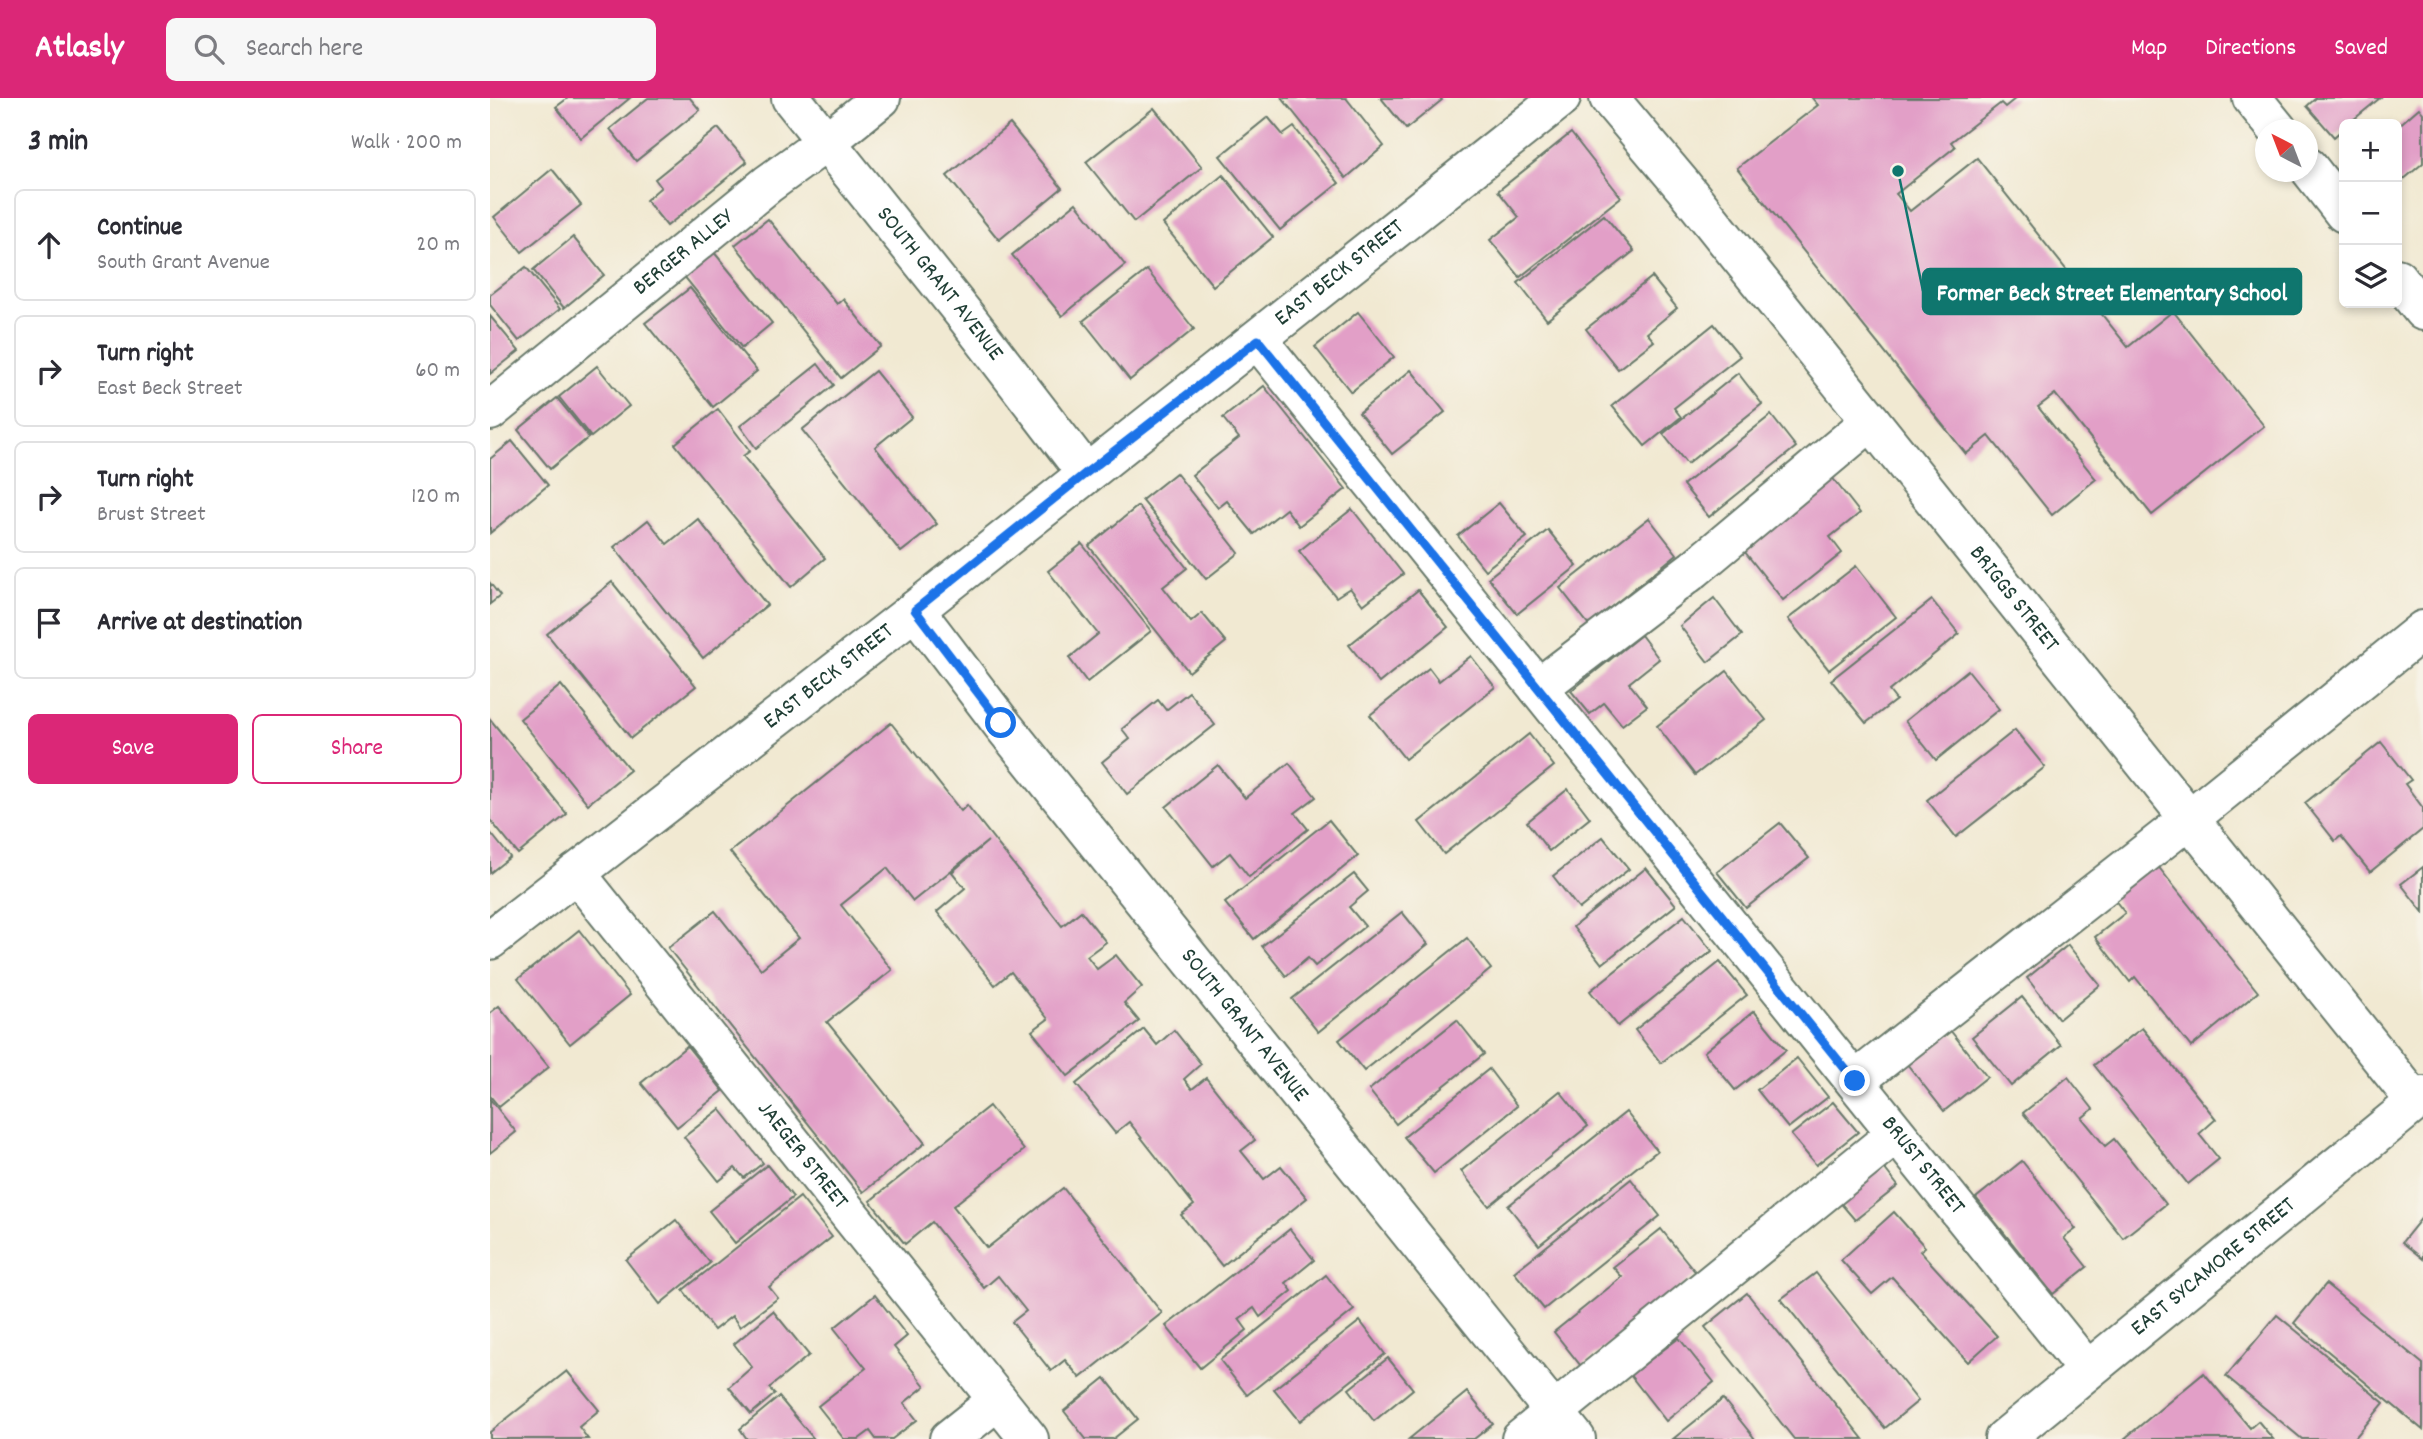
<!DOCTYPE html>
<meta charset="utf-8">
<style>
:root{--surface:#fff;--page:#f7f7f7;--text:#2b2b33;--muted:#7c7c81;--line:#e1e1e2;--accent:#db2777}
body{margin:0;font-family:Dekko,sans-serif;background:var(--page);color:var(--text)}
.controls{position:absolute;right:21px;top:21px;display:grid;overflow:hidden;border-radius:10px;box-shadow:0 4px 10px #0003}
.controls button{width:63px;height:63px;display:grid;place-items:center;padding:0;border:0;border-bottom:2px solid var(--line);background:var(--surface);color:var(--text);font:35px sans-serif}
.compass{position:absolute;left:1765px;top:21px;width:63px;height:63px;border-radius:50%;background:var(--surface);box-shadow:0 4px 10px #0003;rotate:318deg}
.stop{position:absolute;width:21px;height:21px;margin:-16px;border:5px solid #1a73e8;border-radius:50%;background:#fff}
.stop.end{background:#1a73e8;border-color:#fff;box-shadow:0 2px 7px #0008}
.list{margin:0;padding:0;list-style:none}
h2{display:flex;justify-content:space-between;align-items:center;height:91px;margin:0;padding:0 28px;font-size:30px}
h2 small{font-size:23px;font-weight:400;color:var(--muted)}
.list li{display:grid;grid-template-columns:46px 1fr auto;gap:21px;align-items:center;box-sizing:border-box;height:112px;margin:0 14px 14px;padding:0 14px;border:2px solid var(--line);border-radius:10px}
.list b{display:block;font-size:26px;white-space:nowrap}
.list p{margin:0;font-size:23px;white-space:nowrap;color:var(--muted)}
.list em{font-size:23px;font-style:normal;color:var(--muted)}
.actions{display:flex;gap:14px;padding:21px 28px}
.actions a{flex:1;padding:16px 0;border:2px solid var(--accent);border-radius:10px;text-align:center;font-size:24px;color:var(--accent)}
.actions .main{background:var(--accent);color:#fff}
.icon{flex:none;width:38px;height:38px;fill:none;stroke:currentColor;stroke-width:2;stroke-linecap:round;stroke-linejoin:round}
.map{position:relative;flex:none;width:1933px;height:1341px;overflow:hidden}
header{display:flex;align-items:center;gap:42px;box-sizing:border-box;height:98px;padding:0 35px;background:var(--accent);color:#fff}
header strong{font-size:33px}
nav{display:flex;gap:38px;margin-inline-start:auto;font-size:24px}
.search{width:490px;height:63px;background:var(--page);display:flex;align-items:center;gap:18px;box-sizing:border-box;padding:0 24px;border-radius:10px;color:var(--muted);font-size:26px}
main{display:flex}
aside{flex:1;background:var(--surface)}
.map>svg:first-child{display:block}
.building{fill:#e29fc7}
.lines{fill:none;stroke-linecap:round;stroke-linejoin:round}
.minor-casing{stroke:#68796b;stroke-width:42}
.minor{stroke:#fff;stroke-width:38}
.route{stroke:#1a73e8;stroke-width:9}
.labels{text-anchor:middle;dominant-baseline:central;stroke-width:7;stroke-linejoin:round;paint-order:stroke}
.street-label{font-size:23px;fill:#1f3d34;stroke:#f7f3e8}
.leader{fill:none;stroke:#0f766e;stroke-width:2.5}
.callout-dot{fill:#0f766e;stroke:#f7f3e8;stroke-width:2.5}
.callout{fill:#0f766e;stroke:#0f766e;stroke-width:2.5}
.callout-label{font-size:24px;text-anchor:middle;font-weight:bold;fill:#fff}
</style>
<header>
<strong>Atlasly</strong>
<div class="search"><svg class="icon" aria-label="search" viewBox="0 0 24 24"><circle cx="10" cy="10" r="6"/><path d="M15 15l6 6"/></svg>Search here</div>
<nav><a>Map</a><a>Directions</a><a>Saved</a></nav>
</header>
<main>
<aside>
<h2>3 min<small>Walk · 200 m</small></h2>
<ul class="list">
<li><svg class="icon" aria-label="ahead" viewBox="0 0 24 24"><path d="M12 20V5M6 11l6-6 6 6"/></svg><div><b>Continue</b><p>South Grant Avenue</p></div><em>20 m</em></li>
<li><svg class="icon" aria-label="right" viewBox="0 0 24 24"><path d="M7 20v-9h11M14 6l5 5-5 5"/></svg><div><b>Turn right</b><p>East Beck Street</p></div><em>60 m</em></li>
<li><svg class="icon" aria-label="right" viewBox="0 0 24 24"><path d="M7 20v-9h11M14 6l5 5-5 5"/></svg><div><b>Turn right</b><p>Brust Street</p></div><em>120 m</em></li>
<li><svg class="icon" aria-label="arrive" viewBox="0 0 24 24"><path d="M6 21V4h12l-3 4 3 4H6"/></svg><div><b>Arrive at destination</b></div></li>
</ul>
<div class="actions"><a class="main">Save</a><a>Share</a></div>
</aside>
<div class="map">
<svg width="1933" height="1341" viewBox="0 0 1933 1341">
<rect width="100%" height="100%" fill="#f7f3e8"/>
<filter id="ink" filterUnits="userSpaceOnUse"><feTurbulence type="fractalNoise" baseFrequency=".0143" numOctaves="2"/><feDisplacementMap in="SourceGraphic" scale="14" xChannelSelector="R" yChannelSelector="G"/><feConvolveMatrix kernelMatrix="1 2 1 2 8 2 1 2 1" color-interpolation-filters="sRGB"/></filter>
<filter id="wash" filterUnits="userSpaceOnUse"><feTurbulence type="fractalNoise" baseFrequency=".00686" numOctaves="4" result="noise"/><feDisplacementMap in="SourceGraphic" scale="28" xChannelSelector="R" yChannelSelector="G"/><feGaussianBlur stdDeviation="1.57" result="paint"/><feColorMatrix in="noise" values="0 0 0 0 0 0 0 0 0 0 0 0 0 0 0 0 0 1.4 0 .05"/><feComposite in="paint" operator="in"/></filter>
<g filter="url(#wash)">
<rect width="100%" height="100%" fill="#f1e9d2"/>
<g id="blocks">
<g class="building">
<path d="M78,0h62l-49,40 -25,-31z"/>
<path d="M158,0h42l10,12 -64,51 -26,-32z"/>
<path d="M792,0h64l38,48 -38,32z"/>
<path d="M891,0h59l2,2 -36,29z"/>
<path d="M1322,0h204l-11,9 -4,-4 -50,39 4,5 -59,47 14,17 67,-53 151,189 45,-36 91,115 -112,89 -97,-121 -17,13 58,72 -44,36 -63,-79 -23,18 -229,-286 81,-63z"/>
<path d="M1826,0h64l-32,26h-4v4l-10,9 -27,-31z"/>
<path d="M664,10l48,59 -68,55 -48,-60z"/>
<path d="M1929,10l4,5v50l-26,22v-58z"/>
<path d="M778,19l15,18 11,-8 45,56 -59,47 -60,-74z"/>
<path d="M520,26l52,64 -63,52 -52,-64z"/>
<path d="M228,30l29,34 -80,64 -21,-26 15,-13 -6,-8z"/>
<path d="M1081,35l50,64 -101,80 -30,-37 29,-23 -21,-26z"/>
<path d="M62,71l29,36 -59,47 -28,-35z"/>
<path d="M733,77l50,62 -60,49 -50,-62z"/>
<path d="M586,105l49,62 -63,51 -50,-61z"/>
<path d="M1114,117l30,36 -87,69 -29,-37z"/>
<path d="M278,121l69,85 6,-5 38,47 -40,32 -106,-133z"/>
<path d="M83,139l31,38 -40,33 -31,-38z"/>
<path d="M223,153l59,72 -30,25 -59,-73z"/>
<path d="M36,169l34,42 -41,32 -29,-36v-10z"/>
<path d="M657,172l47,59 -64,51 -47,-59z"/>
<path d="M1162,179l25,31 -30,25 7,8 -36,28 -32,-40z"/>
<path d="M200,190l67,83 -44,36 -68,-84z"/>
<path d="M868,214l36,45 -43,35 -36,-45z"/>
<path d="M0,218l29,35 -29,23z"/>
<path d="M1224,226l26,32 -66,52 7,9 -36,29 -33,-40z"/>
<path d="M328,266l16,21 -78,63 -16,-22z"/>
<path d="M107,268l32,40 -38,31 -32,-40z"/>
<path d="M921,272l34,42 -53,42 -33,-41z"/>
<path d="M385,273l37,46 -37,30 62,77 -36,28 -99,-122z"/>
<path d="M1248,275l24,31 -75,60 -24,-30z"/>
<path d="M774,288l82,103 -47,37 -13,-17 -32,25 -27,-33 -9,7 -26,-33 47,-37 -16,-20z"/>
<path d="M67,300l32,39 -39,32 -32,-39z"/>
<path d="M228,311l32,42 -7,5 82,102 -34,29 -116,-143z"/>
<path d="M1281,317l25,32 -87,70 -26,-32z"/>
<path d="M22,343l36,44 -58,48v-74z"/>
<path d="M686,375l63,80 -33,26 -64,-79z"/>
<path d="M1341,378l29,37 -30,24 12,16 -59,47 -42,-53z"/>
<path d="M1009,405l28,34 -42,33 -27,-34z"/>
<path d="M648,408l49,62 -24,19 28,35 11,-9 24,29 -37,30 -100,-126z"/>
<path d="M862,411l51,65 -40,31 -13,-17 -14,9 -37,-46z"/>
<path d="M1159,420l28,36 -88,71 -29,-37z"/>
<path d="M208,421l69,86 -64,53 -89,-111 34,-27 19,24z"/>
<path d="M1058,432l29,36 -60,48 -29,-36z"/>
<path d="M592,446l69,87 -64,51 -18,-24 29,-24 -50,-63z"/>
<path d="M1366,468l40,51 -67,53 -41,-51z"/>
<path d="M122,484l84,104 -65,52 -84,-104z"/>
<path d="M0,485l10,13 -10,8z"/>
<path d="M928,492l30,37 -69,56 -30,-38z"/>
<path d="M1224,500l28,37 -34,27 -28,-36z"/>
<path d="M1442,502l27,34 -70,57 7,9 -30,23 -35,-43z"/>
<path d="M1151,537l18,24 -30,24 18,23 -25,19 -18,-22 -14,11 -19,-23z"/>
<path d="M981,558l24,31 -90,72 -35,-44 59,-47 10,13z"/>
<path d="M1478,572l31,39 -63,51 -31,-39z"/>
<path d="M1237,573l39,49 -71,55 -38,-49z"/>
<path d="M71,587l69,85 -42,34 -68,-85z"/>
<path d="M699,594l26,33 -88,69 -25,-32 28,-23 -8,-10 36,-29 8,10z"/>
<path d="M0,621l77,95 -49,40 -28,-34z"/>
<path d="M401,625l70,88 6,-6 95,121 19,-15 25,31 -19,14 10,13 19,-14 26,32 -18,16 15,18 -71,55 -36,-45 16,-12 -37,-47 -16,13 -58,-73 28,-24 -13,-16 36,-31 -75,60 -26,-33 -46,37 51,65 -65,52 98,121 -62,49 -195,-244 47,-37 46,58 38,-31 -69,-86z"/>
<path d="M1525,632l30,37 -89,70 -29,-37z"/>
<path d="M1039,636l25,32 -110,88 -25,-32z"/>
<path d="M1891,644l30,38 -6,4 18,24v21l-53,43 -29,-36 -6,5 -30,-38z"/>
<path d="M799,665l27,34 -21,16 13,16 -59,48 -19,-24 -17,13 -47,-59 52,-42 27,33z"/>
<path d="M1078,691l22,29 -41,33 -22,-29z"/>
<path d="M839,722l29,36 -104,83 -29,-36z"/>
<path d="M1290,725l29,35 -63,50 -29,-36z"/>
<path d="M0,734l20,25 -20,16z"/>
<path d="M1113,739l26,32 -50,40 -26,-33z"/>
<path d="M1663,762l105,132 -67,55 -56,-70 -5,5 -35,-45 30,-24 -15,-19z"/>
<path d="M1933,769v45l-22,-28z"/>
<path d="M1156,770l30,37 -74,59 -29,-37z"/>
<path d="M864,776l14,17 -19,16 16,19 -50,40 -7,-8 -22,18 -24,-30z"/>
<path d="M912,814l26,32 -110,88 -26,-33z"/>
<path d="M1194,818l28,35 -94,75 -28,-35z"/>
<path d="M89,832l51,65 -60,49 -52,-65z"/>
<path d="M977,840l24,31 -127,102 -25,-31z"/>
<path d="M1578,847l32,40 -41,34 -32,-41z"/>
<path d="M1230,864l27,33 -86,68 -26,-33z"/>
<path d="M1532,899l39,48 -50,41 -39,-49z"/>
<path d="M9,908l50,61 -50,40 -9,-11v-83z"/>
<path d="M1264,913l32,39 -51,40 -31,-38z"/>
<path d="M967,922l27,34 -88,70 -27,-34z"/>
<path d="M1652,930l74,91 -17,15 20,25 -31,25 -94,-119z"/>
<path d="M654,931l13,16 17,-15 27,34 -17,15 8,10 14,-11 49,62 -14,11 23,28 17,-13 26,32 -85,68 -41,-51 13,-10 -65,-83 -14,11 -39,-49z"/>
<path d="M1460,932l37,47 -43,34 -37,-47z"/>
<path d="M197,948l36,45 -46,36 -36,-44z"/>
<path d="M1307,960l31,39 -40,31 -31,-38z"/>
<path d="M999,971l28,37 -83,67 -30,-36z"/>
<path d="M1578,979l25,32 -11,9 23,28 9,-7 52,65 -43,34 -100,-125z"/>
<path d="M1070,993l28,35 -99,80 -28,-35z"/>
<path d="M0,1001l26,33 -26,21z"/>
<path d="M1343,1004l25,30 -42,33 -25,-30z"/>
<path d="M499,1008l35,44 -71,56 34,42 76,-60 99,125 -82,65 -15,-18 -14,11 -39,-49 14,-11 -28,-35 -14,12 -52,-66 -27,22 -35,-43z"/>
<path d="M230,1011l43,54 -19,15 -9,-10 -16,13 -35,-44z"/>
<path d="M1136,1014l31,39 -118,94 -31,-39z"/>
<path d="M1532,1063l54,68 -12,9 23,29 -34,27 -77,-96z"/>
<path d="M1391,1066l17,22 -43,34 -18,-21z"/>
<path d="M277,1067l26,32 -58,46 -26,-32z"/>
<path d="M1141,1081l29,37 -116,93 -30,-37z"/>
<path d="M310,1099l32,40 -63,50 9,11 -38,29 -8,-11 -18,14 -31,-40z"/>
<path d="M1404,1114l31,35 -5,4 77,85 -29,26 -76,-85 -20,17 -31,-34z"/>
<path d="M1933,1118v43l-21,-17z"/>
<path d="M186,1122l34,43 -50,41 -34,-44z"/>
<path d="M800,1131l24,31 -28,23 6,8 -32,26 -6,-9 -15,11 8,11 -47,38 -34,-42z"/>
<path d="M1171,1131l36,45 -116,92 -27,-34 68,-55 -9,-10z"/>
<path d="M1326,1175l102,128 -33,27 -104,-129z"/>
<path d="M836,1177l28,35 -107,85 -27,-35z"/>
<path d="M1836,1186l97,80v66l-129,-107z"/>
<path d="M1257,1195l116,146h-69l-89,-112z"/>
<path d="M385,1197l32,41 -13,11 31,39 -21,17 13,17 -25,19h-16l-6,-8 -11,8h-15l-26,-33 48,-38 -32,-40z"/>
<path d="M283,1213l36,44 -40,33 6,6 -24,20 -22,-27 23,-20 -18,-23z"/>
<path d="M1787,1217l107,88 -30,36h-52l-76,-63z"/>
<path d="M870,1223l25,33 -85,67 -26,-32z"/>
<path d="M1189,1240l35,44 -48,39 -36,-46z"/>
<path d="M898,1260l25,31 -39,32 -25,-32z"/>
<path d="M77,1273l32,39 -20,17 9,12h-98v-7z"/>
<path d="M1714,1275l46,55 8,-7 15,18h-149z"/>
<path d="M615,1280l33,41 -25,20h-27l-22,-28z"/>
<path d="M977,1294l26,32 -19,15h-65z"/>
<path d="M289,1299l35,42h-67l-7,-10z"/>
<path d="M1233,1301l32,40h-82z"/>
</g>
</g>
</g>
<g filter="url(#ink)">
<use href="#blocks" fill-opacity="0" stroke="#68796b" stroke-width="2"/>
<g class="lines">
<defs>
<g id="minor">
<path id="s1" d="M301,0l176,220 119,155"/>
<path id="s2" d="M1119,0l74,88 733,916"/>
<path d="M1762,0l26,32"/>
<path d="M1818,69l36,46"/>
<path d="M1907,180l26,33"/>
<path id="s3" d="M768,242l829,1030"/>
<path id="s4" d="M0,313l278,-227 58,-42 55,-44"/>
<path id="s5" d="M425,512l86,113 575,716"/>
<path d="M1048,590l156,-119 177,-148"/>
<path id="s6" d="M86,775l453,566"/>
<path id="s7" d="M0,842l425,-330 646,-512"/>
<path d="M1365,983l334,-262 234,-189"/>
<path d="M459,1341l49,-39"/>
<path d="M1031,1341l375,-305"/>
<path id="s8" d="M1514,1341l419,-343"/>
</g>
</defs>
<use href="#minor" class="minor-casing"/>
<use href="#minor" class="minor"/>
</g>
</g>
<g class="lines" filter="url(#ink)">
<path class="route" d="M511,625l-86,-113 171,-137 172,-133 597,741"/>
</g>
<g class="labels">
<g class="street-label">
<text stroke="none"><textPath href="#s4" startOffset="250">BERGER ALLEY</textPath></text>
<text stroke="none"><textPath href="#s7" startOffset="1080">EAST BECK STREET</textPath></text>
<text stroke="none"><textPath href="#s1" startOffset="238">SOUTH GRANT AVENUE</textPath></text>
<text stroke="none"><textPath href="#s2" startOffset="644">BRIGGS STREET</textPath></text>
<text stroke="none"><textPath href="#s7" startOffset="429">EAST BECK STREET</textPath></text>
<text stroke="none"><textPath href="#s5" startOffset="530">SOUTH GRANT AVENUE</textPath></text>
<text stroke="none"><textPath href="#s6" startOffset="362">JAEGER STREET</textPath></text>
<text stroke="none"><textPath href="#s3" startOffset="1060">BRUST STREET</textPath></text>
<text stroke="none"><textPath href="#s8" startOffset="271">EAST SYCAMORE STREET</textPath></text>
</g>
</g>
<path class="leader" d="M1408 73L1433 193"/>
<circle class="callout-dot" cx="1408" cy="73" r="7"/>
<rect class="callout" x="1433" y="171" width="378" height="45" rx="7"/>
<g class="callout-label">
<text x="1622" y="202">Former Beck Street Elementary School</text>
</g>
</svg>
<div class="controls">
<button>+</button>
<button>−</button>
<button><svg class="icon" aria-label="layers" viewBox="0 0 24 24"><path d="M12 4l9 5-9 5-9-5zM3 14l9 5 9-5"/></svg></button>
</div>
<svg class="compass" viewBox="-18 -18 36 36"><path d="M0-13l5 13h-10z" fill="#e53935"/><path d="M0 13l5-13h-10z" fill="#7c7c81"/></svg>
<div class="stop" style="left:511px;top:625px"></div>
<div class="stop end" style="left:1365px;top:983px"></div>
</div>
</main>
